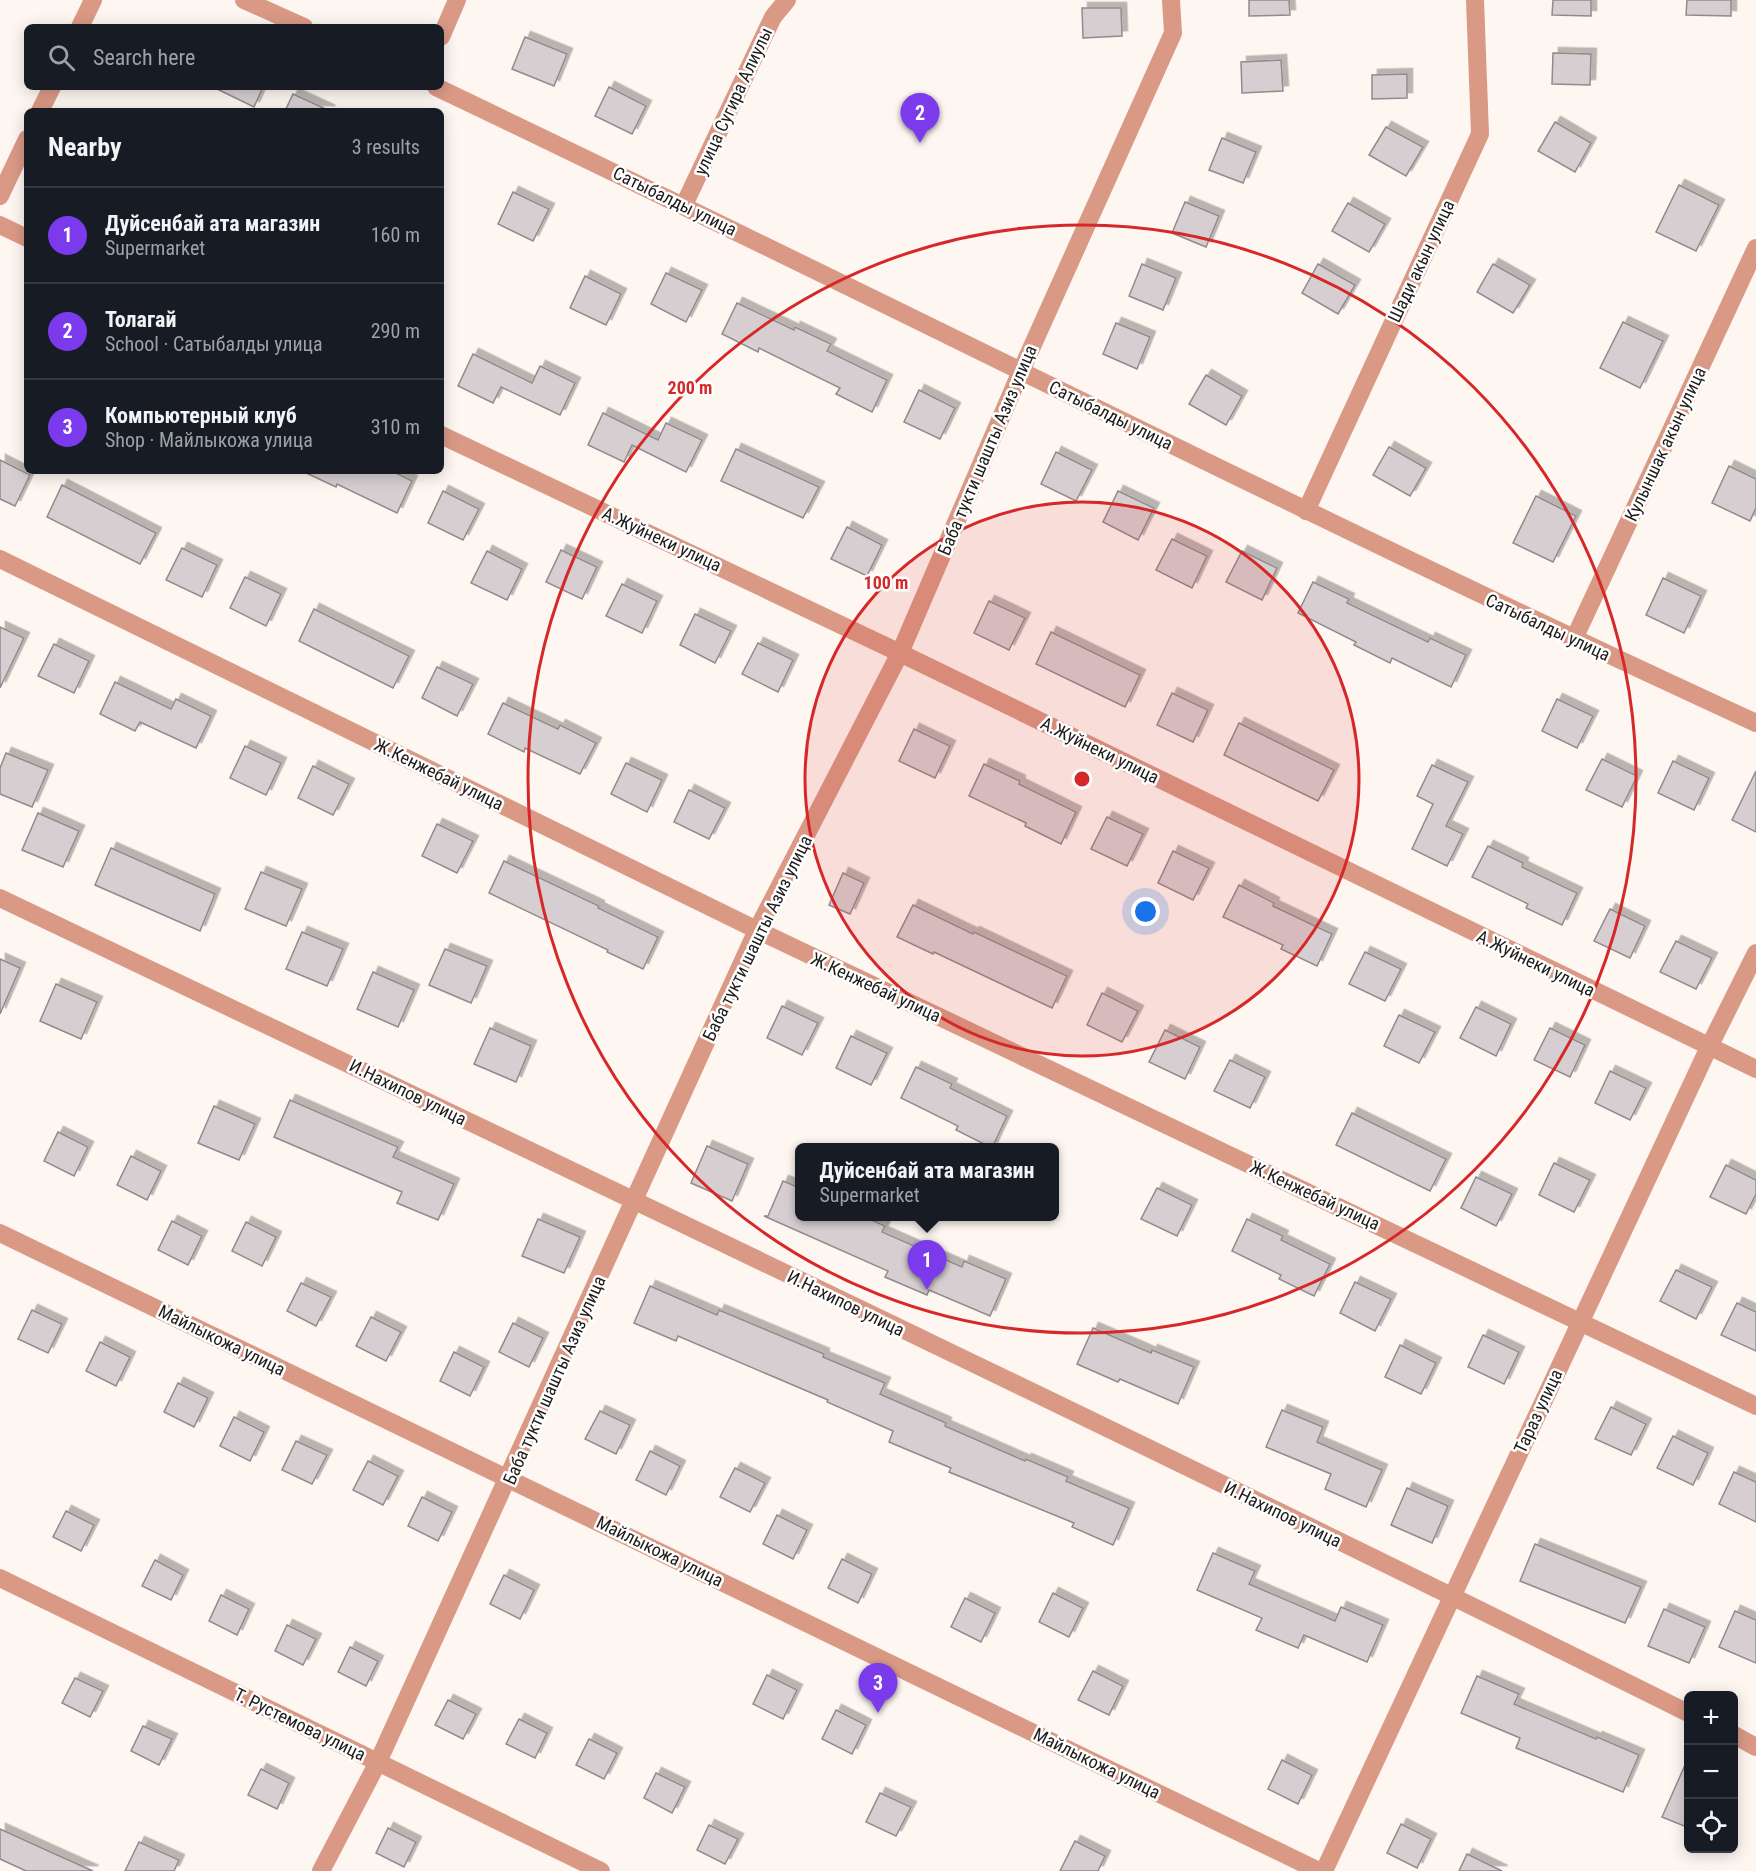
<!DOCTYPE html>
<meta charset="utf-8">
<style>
:root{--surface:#171b24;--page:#20242c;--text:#f1f3f6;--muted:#9ea1a6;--line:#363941;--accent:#7c3aed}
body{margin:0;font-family:"Roboto Condensed",sans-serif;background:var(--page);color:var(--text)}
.controls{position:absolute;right:18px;bottom:18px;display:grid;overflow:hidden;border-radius:9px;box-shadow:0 3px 15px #0003}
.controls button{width:54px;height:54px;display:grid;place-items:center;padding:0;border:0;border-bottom:2px solid var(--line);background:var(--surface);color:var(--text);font:30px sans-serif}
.you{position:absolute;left:1146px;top:912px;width:21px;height:21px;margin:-15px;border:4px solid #fff;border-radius:50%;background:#1a73e8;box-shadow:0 0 0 9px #1a73e833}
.badge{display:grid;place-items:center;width:39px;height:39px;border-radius:50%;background:var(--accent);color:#fff;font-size:20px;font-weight:700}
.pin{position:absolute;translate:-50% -50px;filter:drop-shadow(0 2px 3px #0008)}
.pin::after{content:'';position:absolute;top:32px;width:21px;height:18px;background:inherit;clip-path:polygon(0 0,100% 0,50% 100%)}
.popup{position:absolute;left:795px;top:1143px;width:264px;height:78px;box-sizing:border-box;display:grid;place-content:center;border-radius:9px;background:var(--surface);filter:drop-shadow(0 2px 4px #0005);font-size:20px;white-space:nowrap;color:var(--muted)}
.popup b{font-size:22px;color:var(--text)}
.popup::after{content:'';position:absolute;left:50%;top:100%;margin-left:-12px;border:12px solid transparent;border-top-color:var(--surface)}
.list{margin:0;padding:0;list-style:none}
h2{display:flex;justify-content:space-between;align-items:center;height:78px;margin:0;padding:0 24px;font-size:26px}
h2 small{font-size:20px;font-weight:400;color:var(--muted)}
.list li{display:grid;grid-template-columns:39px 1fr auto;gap:18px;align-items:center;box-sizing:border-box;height:96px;padding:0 24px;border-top:2px solid var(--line)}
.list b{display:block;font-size:22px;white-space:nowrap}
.list p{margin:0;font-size:20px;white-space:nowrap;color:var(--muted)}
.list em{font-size:20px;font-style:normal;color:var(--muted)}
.icon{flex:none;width:33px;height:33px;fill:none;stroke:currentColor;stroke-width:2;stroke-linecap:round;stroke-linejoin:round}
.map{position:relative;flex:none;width:1756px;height:1871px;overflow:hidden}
.search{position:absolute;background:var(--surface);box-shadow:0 3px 15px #0003;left:24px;top:24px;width:420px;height:66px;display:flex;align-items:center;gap:15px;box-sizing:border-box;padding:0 21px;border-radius:9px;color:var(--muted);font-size:22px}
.panel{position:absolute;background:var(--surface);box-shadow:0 3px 15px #0003;left:24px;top:108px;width:420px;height:366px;border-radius:9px}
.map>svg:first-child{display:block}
.building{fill:#d6ced1;stroke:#928a8c;stroke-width:1.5;filter:url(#shadow)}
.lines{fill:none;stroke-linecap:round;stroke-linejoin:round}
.minor{stroke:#da9985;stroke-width:18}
.ring{fill:none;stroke:#d62828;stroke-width:3}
.labels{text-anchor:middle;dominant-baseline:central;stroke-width:5;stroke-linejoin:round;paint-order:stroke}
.street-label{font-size:18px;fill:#1e1c1a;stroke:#fff}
.centre{fill:#d62828;stroke:#fff;stroke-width:3}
.ring-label{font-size:18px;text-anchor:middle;font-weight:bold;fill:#d62828;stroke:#fff;stroke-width:5;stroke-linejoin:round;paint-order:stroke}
</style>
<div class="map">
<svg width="1756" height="1871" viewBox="0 0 1756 1871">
<defs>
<filter id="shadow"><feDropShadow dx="5.5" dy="-5.5" stdDeviation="0" flood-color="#0004"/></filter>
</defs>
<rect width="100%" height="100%" fill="#fdf6f1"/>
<g class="building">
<path d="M1249,0h40l1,15 -41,1z"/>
<path d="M1553,0h38v16l-39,-1z"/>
<path d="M1687,0h44v16l-45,-1z"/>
<path d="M1082,8h39l1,28 -39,2z"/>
<path d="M525,37l42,17 -13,32 -42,-17z"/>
<path d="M1553,53l38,1 -1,31 -38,-1z"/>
<path d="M1281,60l2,31 -41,2 -1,-31z"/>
<path d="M1407,74v24l-35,1v-24z"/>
<path d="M213,87h50l-9,20z"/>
<path d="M609,87l37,19 -14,28 -37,-18z"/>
<path d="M293,94l37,17h-45z"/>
<path d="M1555,122l36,21 -16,29 -37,-21z"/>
<path d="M1386,127l37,20 -17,29 -37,-21z"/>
<path d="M1222,138l34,14 -13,31 -34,-13z"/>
<path d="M1679,185l40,20 -23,46 -40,-19z"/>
<path d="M513,192l36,17 -16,32 -35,-17z"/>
<path d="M1185,202l34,14 -13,31 -34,-14z"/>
<path d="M1348,203l37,21 -16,28 -37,-21z"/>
<path d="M1142,264l34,14 -13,32 -34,-14z"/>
<path d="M1318,264l37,21 -17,29 -36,-21z"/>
<path d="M1493,264l37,21 -17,28 -36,-21z"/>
<path d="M666,273l36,17 -16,32 -35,-18z"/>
<path d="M585,276l36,18 -15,31 -36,-17z"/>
<path d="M737,303l57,27 1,-3 36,17 -4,7 60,29 -15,32 -36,-18 4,-6 -81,-40 -1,4 -36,-18z"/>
<path d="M1623,322l40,19 -23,47 -40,-20z"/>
<path d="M1116,323l34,14 -13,32 -34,-15z"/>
<path d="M473,354l59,29 8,-17 35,17 -15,32 -59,-28 -8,16 -35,-17z"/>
<path d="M1206,375l36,21 -16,29 -37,-21z"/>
<path d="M919,390l36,18 -15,31 -36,-17z"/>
<path d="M603,413l55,27 8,-17 36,17 -16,32 -54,-27 -8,17 -36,-17z"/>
<path d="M1389,447l37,21 -16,28 -37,-21z"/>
<path d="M736,449l83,38 -16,31 -82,-37z"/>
<path d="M1056,452l36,18 -16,31 -35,-17z"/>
<path d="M0,460l30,15 -15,31 -15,-7z"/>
<path d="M1729,466l27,13v29l-6,13 -38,-18z"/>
<path d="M302,471h90l20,10 -15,32 -60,-29 -1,3z"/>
<path d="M62,485l94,48 -16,31 -93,-47z"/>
<path d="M443,491l36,18 -16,31 -35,-17z"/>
<path d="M1118,491l36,17 -16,32 -35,-18z"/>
<path d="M1536,496l40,20 -23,46 -40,-19z"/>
<path d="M847,527l35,18 -15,31 -36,-17z"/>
<path d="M1172,539l35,17 -15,32 -36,-18z"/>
<path d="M182,548l35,17 -15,32 -36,-17z"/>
<path d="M561,550l36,17 -15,32 -36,-17z"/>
<path d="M487,551l35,18 -15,31 -36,-17z"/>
<path d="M1242,551l35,17 -15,32 -36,-18z"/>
<path d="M245,577l36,17 -15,32 -36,-18z"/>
<path d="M1663,578l38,18 -17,37 -38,-18z"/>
<path d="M1313,582l36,17 -2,4 81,39 2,-4 36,17 -15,32 -59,-29 -2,5 -36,-18 2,-3 -58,-29z"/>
<path d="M622,584l35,17 -15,32 -36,-17z"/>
<path d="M989,601l36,17 -16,32 -35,-17z"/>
<path d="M314,609l95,47 -16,32 -94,-47z"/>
<path d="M695,614l36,17 -16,32 -35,-18z"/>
<path d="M0,627l24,11 -24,50z"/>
<path d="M1051,632l89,43 -15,32 -89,-43z"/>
<path d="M758,643l35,17 -15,32 -36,-18z"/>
<path d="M54,644l35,17 -15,32 -36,-17z"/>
<path d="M437,667l36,17 -16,32 -35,-18z"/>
<path d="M115,682l56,27 5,-10 35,17 -15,32 -56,-26 -5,9 -35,-17z"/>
<path d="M1172,693l36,17 -15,32 -36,-17z"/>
<path d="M1557,699l36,17 -16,32 -35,-17z"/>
<path d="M503,703l55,26 2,-4 36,18 -16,31 -55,-26 -1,4 -36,-18z"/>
<path d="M1239,723l95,47 -16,31 -94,-46z"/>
<path d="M914,729l36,17 -15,32 -36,-17z"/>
<path d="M245,746l36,17 -15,32 -36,-17z"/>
<path d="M6,753l42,17 -16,37 -32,-13v-26z"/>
<path d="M1602,759l35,17 -15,31 -36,-17z"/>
<path d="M1673,761l36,17 -15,32 -36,-17z"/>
<path d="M626,763l36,17 -15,32 -36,-18z"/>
<path d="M984,764l36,17 -1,3 57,28 -15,32 -36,-18 1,-3 -57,-27z"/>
<path d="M1432,765l36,17 -22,44 17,8 -16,32 -35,-17 21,-45 -16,-8z"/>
<path d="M313,766l36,18 -16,31 -35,-17z"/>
<path d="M1756,771v61l-24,-12z"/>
<path d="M689,790l36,18 -16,31 -35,-17z"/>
<path d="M38,813l41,18 -16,36 -41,-17z"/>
<path d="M1107,817l36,17 -16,32 -36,-17z"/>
<path d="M437,824l36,17 -16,32 -35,-17z"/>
<path d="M1488,846l35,17 -1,4 55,26 -15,32 -36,-17 2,-4 -56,-27z"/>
<path d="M111,848l104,46 -15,37 -105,-46z"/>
<path d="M1173,851l36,17 -16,32 -35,-17z"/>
<path d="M504,861l95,45 -1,2 60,29 -15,32 -36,-17 1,-2 -119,-57z"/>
<path d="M261,872l41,17 -16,37 -41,-17z"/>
<path d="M843,873l21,10 -14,31 -21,-9z"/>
<path d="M1239,885l35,18 -1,3 59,28 -15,32 -36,-17 2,-4 -60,-28z"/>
<path d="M913,905l60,29 1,-2 93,44 -15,32 -118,-56 -1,2 -36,-17z"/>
<path d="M1610,909l35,17 -15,32 -36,-17z"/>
<path d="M302,932l41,17 -16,37 -41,-17z"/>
<path d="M1676,941l36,17 -16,31 -36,-17z"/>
<path d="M445,949l42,17 -16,37 -42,-18z"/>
<path d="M1365,952l36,17 -16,32 -36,-17z"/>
<path d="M0,959l20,9 -20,46z"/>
<path d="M373,972l41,18 -16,37 -41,-18z"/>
<path d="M56,984l41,18 -16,37 -41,-18z"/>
<path d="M1102,993l36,18 -16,31 -35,-17z"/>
<path d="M782,1006l36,17 -16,32 -35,-17z"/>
<path d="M1476,1007l35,17 -15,32 -36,-18z"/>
<path d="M1399,1015l36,17 -16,31 -35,-17z"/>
<path d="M490,1028l41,18 -15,36 -42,-18z"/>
<path d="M1550,1028l35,17 -15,32 -36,-17z"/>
<path d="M1165,1030l35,17 -15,32 -36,-17z"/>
<path d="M851,1036l36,17 -16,32 -35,-17z"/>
<path d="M1230,1060l35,17 -15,31 -36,-17z"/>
<path d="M916,1067l36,17 -2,4 57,28 -15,32 -36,-18 2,-4 -57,-28z"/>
<path d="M1610,1071l36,17 -16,32 -35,-17z"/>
<path d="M290,1100l108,47 -5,10 61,27 -16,36 -41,-17 5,-11 -128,-55z"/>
<path d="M214,1106l41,18 -16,36 -41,-17z"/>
<path d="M1352,1113l94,46 -16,32 -94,-46z"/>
<path d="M58,1132l30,15 -14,29 -30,-15z"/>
<path d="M707,1146l41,18 -16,37 -41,-18z"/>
<path d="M131,1156l30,15 -14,29 -30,-15z"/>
<path d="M1554,1163l36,17 -16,32 -35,-17z"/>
<path d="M1726,1165l30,15v14l-10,20 -36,-17z"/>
<path d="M1476,1177l36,17 -16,32 -35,-18z"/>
<path d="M783,1181l17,7v28h63l22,10 -3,6 80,35 2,-6 42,18 -16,37 -61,-26 -2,5 -42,-18 3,-6 -124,-55h4z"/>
<path d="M1157,1188l35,17 -15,31 -36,-17z"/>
<path d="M538,1219l42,18 -16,36 -42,-17z"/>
<path d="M1247,1219l36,17 -2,4 49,24 -16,32 -35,-17 2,-4 -49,-24z"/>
<path d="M172,1221l30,15 -14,29 -30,-15z"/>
<path d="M246,1222l30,15 -14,29 -30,-15z"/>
<path d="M1676,1270l36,17 -16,32 -36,-18z"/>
<path d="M1355,1282l36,17 -16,32 -35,-18z"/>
<path d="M301,1283l30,14 -15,29 -29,-15z"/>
<path d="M650,1286l67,29 2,-5 105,44 -1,3 62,26 -5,11 66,29 -1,3 80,35 1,-2 42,18 -2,4 63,27 -16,37 -41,-18 2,-4 -125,-51 2,-4 -62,-26 4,-11 -66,-29 1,-2 -150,-64 -2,5 -42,-18z"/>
<path d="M1737,1303l19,9v39l-35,-16z"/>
<path d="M32,1310l30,14 -14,29 -30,-14z"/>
<path d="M371,1317l30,15 -15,29 -30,-15z"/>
<path d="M513,1323l30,15 -14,29 -30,-15z"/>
<path d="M1093,1328l58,25 1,-3 42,17 -16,37 -58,-25 -2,3 -41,-18z"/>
<path d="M1483,1335l36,17 -15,32 -36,-17z"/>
<path d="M100,1342l30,15 -14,29 -30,-15z"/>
<path d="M1400,1345l36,18 -15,31 -36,-17z"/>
<path d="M454,1352l30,15 -14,29 -30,-15z"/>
<path d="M178,1383l30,15 -14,29 -30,-15z"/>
<path d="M1611,1407l35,17 -15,31 -36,-16z"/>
<path d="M1282,1410l41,17 -6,15 65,28 -16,37 -41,-18 6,-15 -65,-27z"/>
<path d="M600,1411l30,14 -14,29 -31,-15z"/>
<path d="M234,1417l30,15 -14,29 -30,-15z"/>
<path d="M1673,1436l35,17 -15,32 -36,-17z"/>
<path d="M296,1441l31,14 -15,29 -30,-14z"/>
<path d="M650,1451l30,15 -14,29 -30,-15z"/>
<path d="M368,1461l30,15 -15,29 -30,-15z"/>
<path d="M735,1468l30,15 -15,29 -30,-15z"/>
<path d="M1734,1472l22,10v40l-37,-18z"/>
<path d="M1407,1488l41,18 -16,37 -41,-18z"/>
<path d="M422,1497l30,15 -14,29 -30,-15z"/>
<path d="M66,1511l28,14 -13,26 -28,-14z"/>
<path d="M777,1515l30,15 -14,29 -30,-15z"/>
<path d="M1535,1544l106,43 -16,36 -105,-42z"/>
<path d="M1213,1553l42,18 -6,13 86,37 6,-14 42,18 -16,37 -63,-27 -6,13 -42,-18 6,-12 -65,-28z"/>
<path d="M842,1559l30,15 -14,29 -30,-15z"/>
<path d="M155,1560l28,15 -12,25 -29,-14z"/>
<path d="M504,1575l30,15 -14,29 -30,-15z"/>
<path d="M1053,1593l30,15 -14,29 -30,-15z"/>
<path d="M221,1595l28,14 -12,26 -28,-14z"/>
<path d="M965,1598l30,15 -14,29 -30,-15z"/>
<path d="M1664,1609l41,18 -16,36 -41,-17z"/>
<path d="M1735,1611l21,9v43l-37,-16z"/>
<path d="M287,1625l29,14 -13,26 -28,-14z"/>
<path d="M350,1647l28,14 -12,25 -28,-14z"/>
<path d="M1093,1671l30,15 -14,29 -31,-15z"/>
<path d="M767,1675l30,15 -14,29 -30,-15z"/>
<path d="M1477,1676l42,18 -5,10 82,35 1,-2 42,18 -16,37 -107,-44 4,-10 -59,-25z"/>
<path d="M75,1678l28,13 -13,26 -28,-14z"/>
<path d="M448,1700l28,14 -13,25 -28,-14z"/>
<path d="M836,1710l30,15 -14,29 -30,-15z"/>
<path d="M519,1719l28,14 -12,25 -29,-14z"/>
<path d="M143,1726l29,13 -13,26 -28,-14z"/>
<path d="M589,1739l28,14 -13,26 -28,-14z"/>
<path d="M1689,1756v72l-27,-11z"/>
<path d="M1282,1760l30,15 -14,29 -30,-15z"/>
<path d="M261,1769l28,14 -12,26 -29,-14z"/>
<path d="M656,1773l29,14 -13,26 -28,-15z"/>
<path d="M880,1793l31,14 -15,29 -30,-14z"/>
<path d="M1401,1824l30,15 -14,29 -30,-15z"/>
<path d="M709,1825l29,14 -13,25 -28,-14z"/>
<path d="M388,1828l28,14 -12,25 -28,-14z"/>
<path d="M0,1829l55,25 38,17h-67l-26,-12z"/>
<path d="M1075,1841l30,15 -7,15h-38z"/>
<path d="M139,1842l40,18 -5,11h-49z"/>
<path d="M1467,1854l35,17h-43z"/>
</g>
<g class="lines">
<g class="minor">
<path d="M244,0l60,27"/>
<path d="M80,27l13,-27"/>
<path d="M441,37l16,-37"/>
<path d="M436,87c441,210 876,432 1320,636"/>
<path d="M40,111l12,-24"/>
<path d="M0,196l27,-57"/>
<path d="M684,205l89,-188 14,-17"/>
<path d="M0,225l27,13"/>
<path d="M441,435l459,218 856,416"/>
<path d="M1306,511l174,-377 -5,-134"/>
<path d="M0,559l757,371 999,476"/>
<path d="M1574,639l182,-391"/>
<path d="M0,898c564,269 1129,537 1688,815"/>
<path d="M0,1233l1319,638"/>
<path d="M0,1578l601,293"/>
<path d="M1734,1735l22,12"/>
<path d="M321,1871l57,-109 379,-832 143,-277 121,-282 152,-338 -2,-33"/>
<path d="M1324,1871l385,-824 47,-94"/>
</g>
</g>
<circle cx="1082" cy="779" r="277" fill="#d62828" fill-opacity=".12"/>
<g class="ring">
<circle cx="1082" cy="779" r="277"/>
<circle cx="1082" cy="779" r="554"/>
</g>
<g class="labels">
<g class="street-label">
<text transform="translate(733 101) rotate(-65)">улица Сугира Алиулы</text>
<text transform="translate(675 201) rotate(26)">Сатыбалды улица</text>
<text transform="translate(1421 261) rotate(-65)">Шади акын улица</text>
<text transform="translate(1111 415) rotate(26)">Сатыбалды улица</text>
<text transform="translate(1665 444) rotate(-65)">Кулыншак акын улица</text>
<text transform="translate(987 450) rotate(-67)">Баба тукти шашты Азиз улица</text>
<text transform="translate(662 539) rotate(25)">А.Жуйнеки улица</text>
<text transform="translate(1548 627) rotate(25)">Сатыбалды улица</text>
<text transform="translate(1100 750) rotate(26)">А.Жуйнеки улица</text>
<text transform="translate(439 774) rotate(26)">Ж.Кенжебай улица</text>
<text transform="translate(757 938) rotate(-64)">Баба тукти шашты Азиз улица</text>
<text transform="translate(1536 963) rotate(26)">А.Жуйнеки улица</text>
<text transform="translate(876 987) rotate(25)">Ж.Кенжебай улица</text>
<text transform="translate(408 1092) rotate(26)">И.Нахипов улица</text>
<text transform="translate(1315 1195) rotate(25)">Ж.Кенжебай улица</text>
<text transform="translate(846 1303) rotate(26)">И.Нахипов улица</text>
<text transform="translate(222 1340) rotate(26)">Майлыкожа улица</text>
<text transform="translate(554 1380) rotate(-66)">Баба тукти шашты Азиз улица</text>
<text transform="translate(1538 1411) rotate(-65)">Тараз улица</text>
<text transform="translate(1283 1514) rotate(26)">И.Нахипов улица</text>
<text transform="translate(660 1551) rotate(26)">Майлыкожа улица</text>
<text transform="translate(300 1724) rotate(26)">Т. Рустемова улица</text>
<text transform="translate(1097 1763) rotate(26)">Майлыкожа улица</text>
</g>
</g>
<circle cx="1082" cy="779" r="9" class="centre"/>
<g class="ring-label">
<text x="690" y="394">200 m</text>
<text x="886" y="589">100 m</text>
</g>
</svg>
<div class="controls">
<button>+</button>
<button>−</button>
<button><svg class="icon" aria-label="locate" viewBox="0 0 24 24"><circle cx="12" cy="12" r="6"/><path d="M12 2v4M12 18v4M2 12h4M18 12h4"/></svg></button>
</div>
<div class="you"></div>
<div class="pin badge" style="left:927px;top:1290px">1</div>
<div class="popup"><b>Дуйсенбай ата магазин</b>Supermarket</div>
<div class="pin badge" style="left:920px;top:143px">2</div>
<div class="pin badge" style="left:878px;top:1713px">3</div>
<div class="search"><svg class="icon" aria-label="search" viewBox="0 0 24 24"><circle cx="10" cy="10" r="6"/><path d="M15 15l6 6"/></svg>Search here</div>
<section class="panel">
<h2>Nearby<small>3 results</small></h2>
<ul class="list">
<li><span class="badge">1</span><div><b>Дуйсенбай ата магазин</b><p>Supermarket</p></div><em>160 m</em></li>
<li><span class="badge">2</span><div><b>Толагай</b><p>School · Сатыбалды улица</p></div><em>290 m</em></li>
<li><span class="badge">3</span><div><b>Компьютерный клуб</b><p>Shop · Майлыкожа улица</p></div><em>310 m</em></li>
</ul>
</section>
</div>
